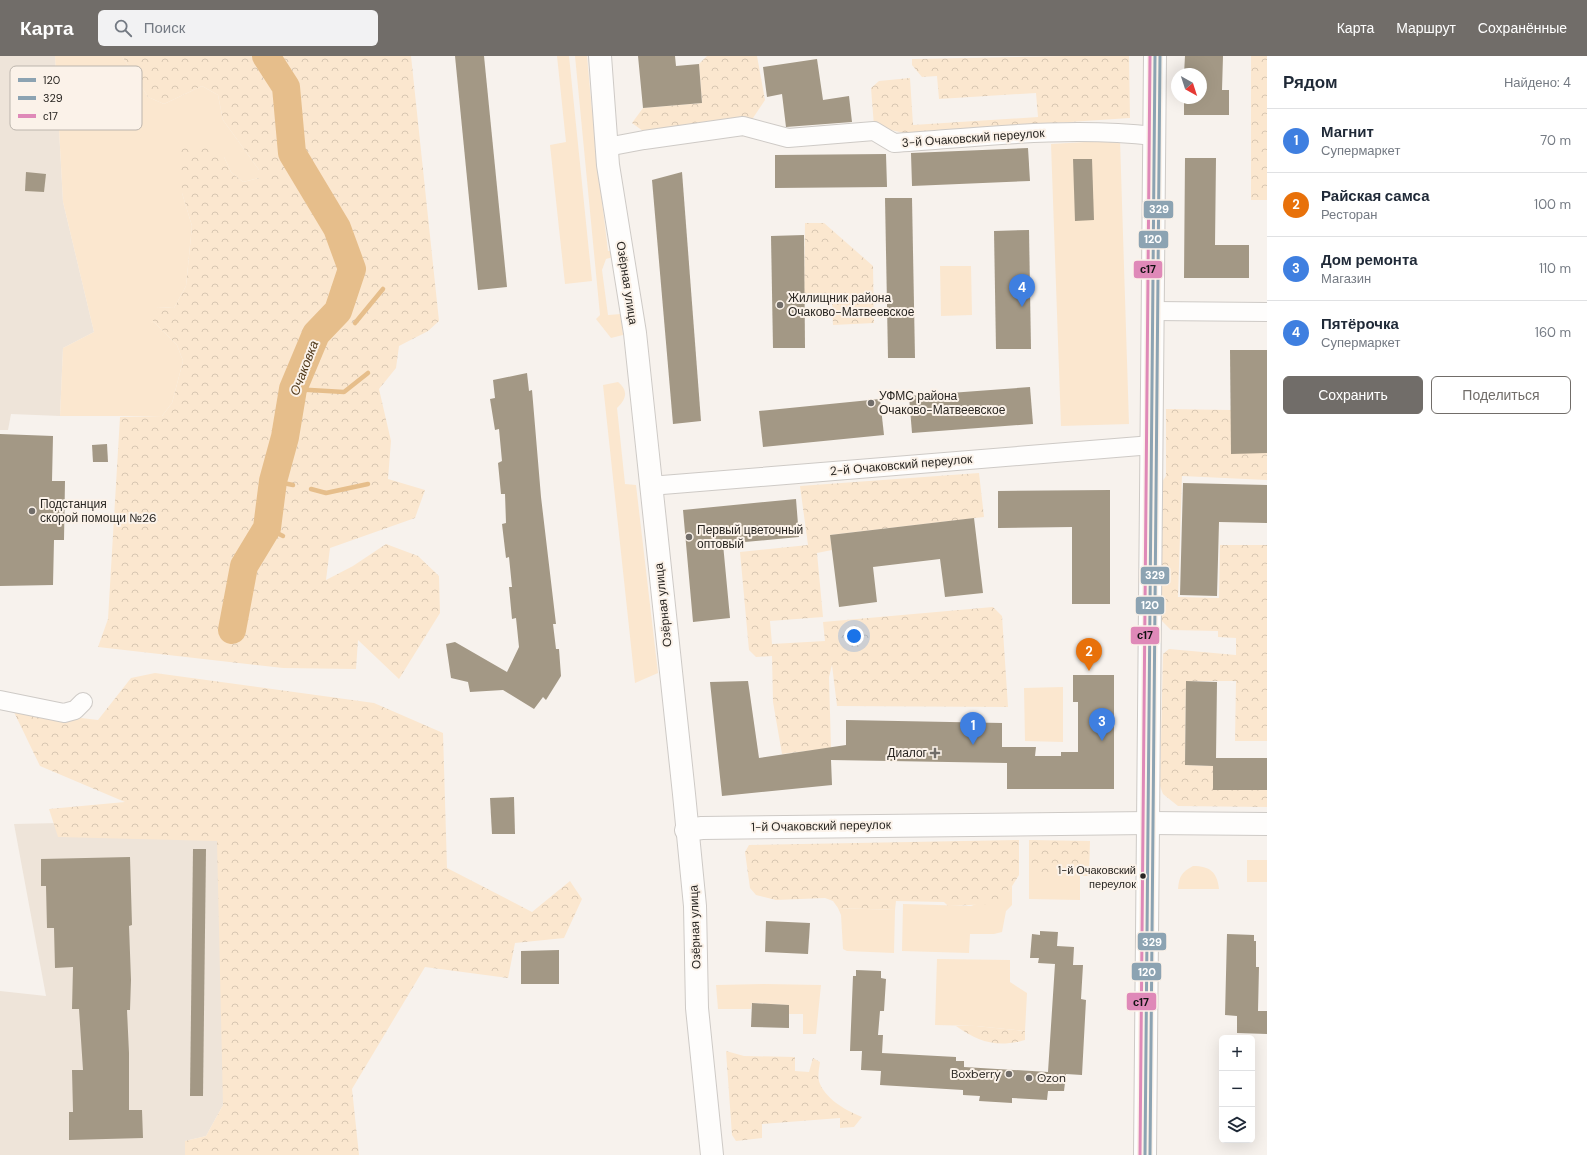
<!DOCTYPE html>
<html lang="ru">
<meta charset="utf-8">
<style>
:root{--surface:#fff;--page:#f2f2f3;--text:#1f2937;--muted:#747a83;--line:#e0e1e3;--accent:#716d69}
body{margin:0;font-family:"DM Sans",sans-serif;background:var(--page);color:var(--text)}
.controls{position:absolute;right:12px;bottom:12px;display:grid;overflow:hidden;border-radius:6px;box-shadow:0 4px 16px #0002}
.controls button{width:36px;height:36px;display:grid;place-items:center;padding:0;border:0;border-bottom:1px solid var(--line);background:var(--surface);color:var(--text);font:20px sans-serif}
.compass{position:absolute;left:1171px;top:12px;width:36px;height:36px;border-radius:50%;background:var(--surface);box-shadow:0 4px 16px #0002;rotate:141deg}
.you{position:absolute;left:854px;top:580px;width:14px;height:14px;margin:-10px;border:3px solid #fff;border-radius:50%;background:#1a73e8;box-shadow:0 0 0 6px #1a73e833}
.badge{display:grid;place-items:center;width:26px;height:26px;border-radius:50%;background:var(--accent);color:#fff;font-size:13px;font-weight:700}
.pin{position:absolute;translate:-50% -33px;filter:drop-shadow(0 1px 2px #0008)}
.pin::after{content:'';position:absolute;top:21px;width:14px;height:12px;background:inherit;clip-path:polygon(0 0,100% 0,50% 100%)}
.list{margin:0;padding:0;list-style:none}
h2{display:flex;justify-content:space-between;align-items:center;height:52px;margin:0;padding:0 16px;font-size:17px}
h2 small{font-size:13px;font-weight:400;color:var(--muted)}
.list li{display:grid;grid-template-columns:26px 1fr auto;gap:12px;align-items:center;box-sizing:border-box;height:64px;padding:0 16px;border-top:1px solid var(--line)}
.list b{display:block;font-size:15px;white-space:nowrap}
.list p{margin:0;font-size:13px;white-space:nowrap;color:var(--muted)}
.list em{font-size:13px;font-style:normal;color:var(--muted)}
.actions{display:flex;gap:8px;padding:12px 16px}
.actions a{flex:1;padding:9px 0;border:1px solid var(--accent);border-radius:6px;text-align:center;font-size:14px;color:var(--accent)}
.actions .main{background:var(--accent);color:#fff}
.icon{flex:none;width:22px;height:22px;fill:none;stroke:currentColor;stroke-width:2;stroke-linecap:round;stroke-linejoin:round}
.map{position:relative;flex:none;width:1267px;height:1099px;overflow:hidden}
header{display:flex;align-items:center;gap:24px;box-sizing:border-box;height:56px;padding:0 20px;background:var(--accent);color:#fff}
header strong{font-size:19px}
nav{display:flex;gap:22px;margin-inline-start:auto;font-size:14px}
.search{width:280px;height:36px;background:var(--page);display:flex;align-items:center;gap:10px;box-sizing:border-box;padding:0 14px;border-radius:6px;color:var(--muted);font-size:15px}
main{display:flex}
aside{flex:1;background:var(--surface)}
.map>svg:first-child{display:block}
.built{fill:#eee4d9}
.green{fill:#fbe7cf}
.forest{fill:url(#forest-crowns)}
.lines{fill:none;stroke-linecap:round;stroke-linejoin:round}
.stream{stroke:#e6be8b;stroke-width:4.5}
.river{stroke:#e6be8b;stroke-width:28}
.building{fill:#a39885}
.street-casing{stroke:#cecac6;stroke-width:20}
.secondary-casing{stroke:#cecac6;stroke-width:24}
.street{stroke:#fefdfc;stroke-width:18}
.secondary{stroke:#fefdfc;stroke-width:22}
.bus-1-casing{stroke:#fbf2e9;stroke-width:6}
.bus-2-casing{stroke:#fbf2e9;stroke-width:6}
.bus-3-casing{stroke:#fbf2e9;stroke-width:6}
.bus-1{stroke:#8ca3b2;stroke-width:3}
.bus-2{stroke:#8ca3b2;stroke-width:3}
.bus-3{stroke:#df89b8;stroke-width:3}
.poi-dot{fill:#716d69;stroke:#fbf2e9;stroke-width:1.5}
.bus-dot{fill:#292622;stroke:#fbf2e9;stroke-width:1.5}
.labels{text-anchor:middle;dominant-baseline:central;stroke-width:4;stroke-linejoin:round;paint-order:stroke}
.bus-label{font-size:11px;fill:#292622;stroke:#fbf2e9;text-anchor:end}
.street-label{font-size:12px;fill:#292622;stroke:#fbf2e9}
.poi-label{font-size:12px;fill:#292622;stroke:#fbf2e9;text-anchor:start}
.water-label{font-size:13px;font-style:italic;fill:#513a1c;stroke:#fbf2e9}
.key{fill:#fbf2e9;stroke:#bcb5ad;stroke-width:1}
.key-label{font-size:11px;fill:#292622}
.line-badge{stroke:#fbf2e9;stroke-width:1.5}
.badge-label{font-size:11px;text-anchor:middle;font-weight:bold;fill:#fff}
.pale-badge-label{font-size:11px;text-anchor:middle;font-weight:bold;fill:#111}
</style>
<header>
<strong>Карта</strong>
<div class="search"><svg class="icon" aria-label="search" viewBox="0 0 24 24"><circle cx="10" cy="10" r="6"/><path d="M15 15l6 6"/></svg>Поиск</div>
<nav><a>Карта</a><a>Маршрут</a><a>Сохранённые</a></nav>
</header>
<main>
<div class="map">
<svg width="1267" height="1099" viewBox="0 0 1267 1099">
<defs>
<pattern id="forest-crowns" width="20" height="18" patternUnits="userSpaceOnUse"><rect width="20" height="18" fill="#fbe7cf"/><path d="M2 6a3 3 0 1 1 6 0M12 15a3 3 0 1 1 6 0" fill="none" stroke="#d7c6b1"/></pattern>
</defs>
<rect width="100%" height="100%" fill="#f7f2ed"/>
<g class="built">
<path d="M0,0h55l8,146 31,130 -31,16 -3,68 -49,-2 -3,16h-8z"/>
<path d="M237,763l-14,286 -17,31 -21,5v14h-185v-164l46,5 -32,-172z"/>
</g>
<g class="green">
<path d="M55,0h67l26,41 16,7 38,-18 16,9 5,25 36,50v8l-16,4 -12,-10 -7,-15 -42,36 10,33 -6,60 -12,22 -16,-1 -5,14 24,24 6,16 -11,42 -10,13h-102l3,-68 31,-16 -31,-130z"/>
<path d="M557,0h12l23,225 -27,3 -15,-139 16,-3z"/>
<path d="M575,0h12l5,55h8l-1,65 9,75 7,-1 2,6 -11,3 -4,11 6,45 13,-1 2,21 -12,3 -15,-19 4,-4z"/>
<path d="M1120,84l9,284 -68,2 -10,-282z"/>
<path d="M940,210h31l1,49 -31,1z"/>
<path d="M618,326c11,9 8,18 -1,26l8,76 11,1 22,188 -23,10 -32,-298z"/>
<path d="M1063,631v55l-38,-1 -1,-53z"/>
<rect x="1247" y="804" width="20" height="22"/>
<path d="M1193,810c17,0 24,6 26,23h-41c1,-13 4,-17 15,-23z"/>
<path d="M1029,819h51v25l-51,-1z"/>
<path d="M1012,829v20l-6,6 -4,21 -8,2h-24l-1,19 -67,-2 1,-47 68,2 38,-15z"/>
<path d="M838,852l57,2 -1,43 -47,-2 -4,-2 -2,-34z"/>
<path d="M937,903l73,1v22l17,11 -2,38 -49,-5 -41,-1z"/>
<path d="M764,928l57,1 -5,49h-13v-20h-14v-9l-37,-2 -1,6h-33l-2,-24z"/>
</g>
<g class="forest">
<path d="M122,0h289l28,265 -11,10 -29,15 -3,22 -17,21 12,52 -3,38 37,11 -10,28 -85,30 -4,32 27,-14 33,-22 32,12 21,20 1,37 -41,66 -41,-39 -2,29 -73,-1 -185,-21 10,-28 12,-202 42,-1 10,-13 11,-42 -6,-16 -24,-24 -1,-8 6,-6 16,1 12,-22 6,-60 -10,-33 -3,-43 5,-5 25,1 15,11 7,15 12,10 16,-4v-8l-36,-50 -5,-25 -16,-9 -38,18 -16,-7z"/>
<path d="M707,0h50l8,44 -18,27 -104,4 -11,-8 11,-15 59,-5 -3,-39z"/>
<path d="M1067,0h62l1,62 -226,15 -30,-7 -3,-38 8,-7 31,-3 3,47 125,-8 -2,-24 -97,6 -2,-23 -15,1 -10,-12v-6z"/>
<rect x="1251" y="0" width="16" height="144"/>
<path d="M805,167h19l49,43 1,57 -41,2 -1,-26 -28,1z"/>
<path d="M1166,353l65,1v43h36v27l-85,-4 -4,121 41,1 1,-53h47v196h-32l1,-60h-50l-1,84 28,1v24h54v17l-89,-1 -15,-12 -3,-8 3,-132 6,-5 67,6v-17l-18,-1v-6l-47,-1 -11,-11v-134l6,-9z"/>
<path d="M979,417l5,44 -154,18 2,15 -15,3 6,64 -53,4 2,23 53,-3 -2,-19 170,-15 9,9 6,91 -171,-1 -5,-41 -3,12 2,71 -49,6 -9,-52 -1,-46 -16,1 -7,-7 -9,-98 68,-7 -8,-59z"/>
<path d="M155,617l219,30 69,30 4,135 85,44 38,-31 12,18 -18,39 -49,5 -7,35 -83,-11 -73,122 7,66h-174v-14l21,-5 17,-31 -6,-264 -159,-4 -9,-28 76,-7 -85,-36 -27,-56 85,10 33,-42z"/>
<path d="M1019,784v35l-10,16 -18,13 -43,2 -4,-4 -48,-1 -1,9 -57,-2 -5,-7 -8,-3 -49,2 -20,-5 -6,-7 -5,-36 4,-7z"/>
<path d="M1029,784l61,1 -1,35 -60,-1z"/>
<path d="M956,970h20l49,5v9c-29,8 -46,2 -69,-14z"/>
<path d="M726,995l18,5 51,1v14l14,1 4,-14 7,4c-1,8 -3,15 0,22 7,16 27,27 42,33l-8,10 -14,1v-10l-78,6v14l-26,3 -4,-6z"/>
</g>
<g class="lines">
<g class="stream">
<path d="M355,267l28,-34"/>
<path d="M293,333l51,3 24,-19"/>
<path d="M273,425l20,4"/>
<path d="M311,433l15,4 42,-9"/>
<path d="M267,472l16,8"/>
</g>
<path class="river" d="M232,574l12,-64 23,-38 6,-47 12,-44 8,-48 23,-55 22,-23 14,-42 -15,-41 -45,-75 -6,-66 -20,-31"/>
</g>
<g class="building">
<path d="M455,0h29l23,231 -29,3z"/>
<path d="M638,0h37l1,10 23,-2 3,39 -59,5z"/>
<path d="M1185,0h38l-1,34h7v25h-45v-17h17v-24h-17z"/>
<path d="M817,3l6,41 26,-4 3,26 -66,5 -4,-33 -15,3 -4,-30z"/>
<path d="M1028,92l2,33 -118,5 -1,-33z"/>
<path d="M886,98l1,33 -112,1v-33z"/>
<path d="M1185,102h31l-1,87h34v33h-65z"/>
<path d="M1073,103h19l2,61 -19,1z"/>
<path d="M26,116l20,2 -2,18 -19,-1z"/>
<path d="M682,116l19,249 -28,3 -21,-244z"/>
<path d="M885,142h27l3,160h-27z"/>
<path d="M1029,174l2,119h-35l-2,-118z"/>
<path d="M804,179l1,113h-32l-2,-112z"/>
<path d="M1230,294h37v103l-36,1z"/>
<path d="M527,317l2,18 3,-1 9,107 15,127h-3l3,25h3l2,27 -15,24 -3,-3 -9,12 -31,-19 -33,2 -2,-10 -17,-4 -5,-34 9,-2 52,30 12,-25 -3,-29 -4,1 -3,-32h3l-3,-30 -3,1 -4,-34 4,-1 -1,-29h-4l-3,-31 4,-2 -3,-32 -4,1 -5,-31 5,-1 -2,-18z"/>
<path d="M1030,331l3,37 -121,9 -3,-37z"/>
<path d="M880,343l4,36 -121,12 -4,-36z"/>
<path d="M0,378l53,2 -1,45h13l-1,59h-10l-1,45 -53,1z"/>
<path d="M107,388l1,18h-15l-1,-17z"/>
<path d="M1183,427l84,2v38l-48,-1 -2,74 -37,-1z"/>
<path d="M1110,434v114h-38v-77l-74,1v-37z"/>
<path d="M796,443l3,38 -76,7 7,74 -37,4 -10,-112z"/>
<path d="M974,462l9,75 -38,4 -5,-38 -67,8 4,35 -38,5 -9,-72z"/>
<path d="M1073,619h41v114h-107v-26l-176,-3 1,25 -110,11 -12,-114 38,-1 11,77 87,-13v-25l156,3v24h34l-1,9h26v-4h17v-50h-5z"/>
<path d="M1186,625l31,1 -1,76h51v32h-54v-24l-28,-1z"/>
<path d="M514,741l1,37h-23l-2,-36z"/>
<path d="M193,793h13l-3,247h-13z"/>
<path d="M130,801l2,68 -3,1 2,54 -1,30h-3l2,43v57h13l1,28 -74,2v-28h4l-1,-42h11l-4,-61h-7l1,-42 -18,1 -1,-40h-7l-1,-42h-5v-27z"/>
<path d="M766,865l44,2 -2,31 -43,-2z"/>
<path d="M1040,875l18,1 -1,14 17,1 -1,18h10l-2,34 5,1 -4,75 -16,-1 -2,17h-16l-1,9 -35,-2v5l-33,-2 1,-5 -17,-1v-5l-83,-5 1,-14 -20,-1 1,-19h-12l3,-75h3v-6l25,1v7l5,1 -2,32h-4l-2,24h5l-1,18 74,4v4h8v6l84,5 7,-108 -17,-1 1,-5h-9l2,-24 8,1z"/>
<path d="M1227,878l27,1v6h2v26h3l-1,44h9v23l-30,-1v-17l-12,-1z"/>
<path d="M559,894v34h-38v-33z"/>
<path d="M752,947l37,2v23l-38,-1z"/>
</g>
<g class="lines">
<defs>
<g id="street">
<path d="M607,91l37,-7 99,-14 45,12 86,-7 20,12c86,-6 174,-17 260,-7"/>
<path d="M1154,255l113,1"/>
<path d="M650,430l502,-41"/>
<path d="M0,644l64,13 11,-3 8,-8"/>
</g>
<g id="secondary">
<path d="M600,0l8,109 27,168 49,461 11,112 2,102 15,147"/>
<path d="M686,774l16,-2 447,-5 118,1"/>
<path d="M1145,1099l10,-1099"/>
</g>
</defs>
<use href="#street" class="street-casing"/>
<use href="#secondary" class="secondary-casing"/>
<use href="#street" class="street"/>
<use href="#secondary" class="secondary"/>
<defs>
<path id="bus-1" d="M1145,1099l10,-1099"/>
<path id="bus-2" d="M1150,1099l10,-1099"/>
<path id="bus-3" d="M1140,1099l10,-1099"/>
</defs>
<use href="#bus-1" class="bus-1-casing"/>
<use href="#bus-2" class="bus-2-casing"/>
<use href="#bus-3" class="bus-3-casing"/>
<use href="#bus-1" class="bus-1"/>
<use href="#bus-2" class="bus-2"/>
<use href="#bus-3" class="bus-3"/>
</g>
<g class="poi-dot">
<circle cx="780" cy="249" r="4"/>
<circle cx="871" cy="347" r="4"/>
<circle cx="32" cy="455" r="4"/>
<circle cx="689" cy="481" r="4"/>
<path d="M933 691h4v4h4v4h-4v4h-4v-4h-4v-4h4z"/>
<circle cx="1009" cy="1018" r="4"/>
<circle cx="1029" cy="1022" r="4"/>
</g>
<circle class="bus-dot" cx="1143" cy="820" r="3.5"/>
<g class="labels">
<g class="bus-label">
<text x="1136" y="814">1-й Очаковский<tspan x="1136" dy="14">переулок</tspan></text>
</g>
<g class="street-label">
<text transform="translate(973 82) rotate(-4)">3-й Очаковский переулок</text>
<text transform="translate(627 227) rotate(81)">Озёрная улица</text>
<text transform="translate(901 409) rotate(-5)">2-й Очаковский переулок</text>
<text transform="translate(663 549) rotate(-96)">Озёрная улица</text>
<text transform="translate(821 770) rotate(-1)">1-й Очаковский переулок</text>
<text transform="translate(695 871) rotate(-92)">Озёрная улица</text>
</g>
<g class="poi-label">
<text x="788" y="242">Жилищник района<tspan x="788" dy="14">Очаково-Матвеевское</tspan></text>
<text x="879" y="340">УФМС района<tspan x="879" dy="14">Очаково-Матвеевское</tspan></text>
<text x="40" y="448">Подстанция<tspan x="40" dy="14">скорой помощи №26</tspan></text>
<text x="697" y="474">Первый цветочный<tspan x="697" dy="14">оптовый</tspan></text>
<text x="927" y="697" text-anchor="end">Диалог</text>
<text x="1001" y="1018" text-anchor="end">Boxberry</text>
<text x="1037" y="1022">Ozon</text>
</g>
<g class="water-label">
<text transform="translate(304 312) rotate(-69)">Очаковка</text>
</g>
</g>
<rect x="10" y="10" width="132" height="64" rx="6" class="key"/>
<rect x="18" y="22" width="18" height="4" fill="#8ca3b2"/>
<rect x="18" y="40" width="18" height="4" fill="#8ca3b2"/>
<rect x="18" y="58" width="18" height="4" fill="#df89b8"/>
<g class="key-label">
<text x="43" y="28">120</text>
<text x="43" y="46">329</text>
<text x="43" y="64">с17</text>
</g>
<g class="line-badge">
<rect x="1143" y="144" width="31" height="19" rx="4" fill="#8ca3b2"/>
<rect x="1138" y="174" width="31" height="19" rx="4" fill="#8ca3b2"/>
<rect x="1133" y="204" width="30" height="19" rx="4" fill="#df89b8"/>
<rect x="1140" y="510" width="30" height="19" rx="4" fill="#8ca3b2"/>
<rect x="1135" y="540" width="30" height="19" rx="4" fill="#8ca3b2"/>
<rect x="1130" y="570" width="30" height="19" rx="4" fill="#df89b8"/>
<rect x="1137" y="876" width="30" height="19" rx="4" fill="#8ca3b2"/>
<rect x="1131" y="906" width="31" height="19" rx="4" fill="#8ca3b2"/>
<rect x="1126" y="936" width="31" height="19" rx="4" fill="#df89b8"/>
</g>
<g class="badge-label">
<text x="1159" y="157">329</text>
<text x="1153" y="187">120</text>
<text x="1155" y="523">329</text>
<text x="1150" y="553">120</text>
<text x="1152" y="890">329</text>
<text x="1147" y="920">120</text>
</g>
<g class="pale-badge-label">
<text x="1148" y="217">с17</text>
<text x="1145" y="583">с17</text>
<text x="1141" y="950">с17</text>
</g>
</svg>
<div class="controls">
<button>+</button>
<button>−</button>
<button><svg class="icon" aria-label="layers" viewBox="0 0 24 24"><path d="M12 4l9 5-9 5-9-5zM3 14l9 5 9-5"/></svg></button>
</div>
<svg class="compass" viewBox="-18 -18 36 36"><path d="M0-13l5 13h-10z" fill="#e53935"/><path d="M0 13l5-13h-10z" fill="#747a83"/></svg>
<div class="you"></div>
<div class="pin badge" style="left:973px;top:689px;background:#3f7fe0">1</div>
<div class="pin badge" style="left:1089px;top:615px;background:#e8710a">2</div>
<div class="pin badge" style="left:1102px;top:685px;background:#3f7fe0">3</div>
<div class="pin badge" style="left:1022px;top:251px;background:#3f7fe0">4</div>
</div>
<aside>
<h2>Рядом<small>Найдено: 4</small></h2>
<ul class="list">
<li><span class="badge" style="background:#3f7fe0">1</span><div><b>Магнит</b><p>Супермаркет</p></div><em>70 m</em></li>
<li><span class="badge" style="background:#e8710a">2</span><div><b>Райская самса</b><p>Ресторан</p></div><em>100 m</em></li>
<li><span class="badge" style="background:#3f7fe0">3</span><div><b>Дом ремонта</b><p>Магазин</p></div><em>110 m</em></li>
<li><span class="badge" style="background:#3f7fe0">4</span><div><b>Пятёрочка</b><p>Супермаркет</p></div><em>160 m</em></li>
</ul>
<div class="actions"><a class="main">Сохранить</a><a>Поделиться</a></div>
</aside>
</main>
